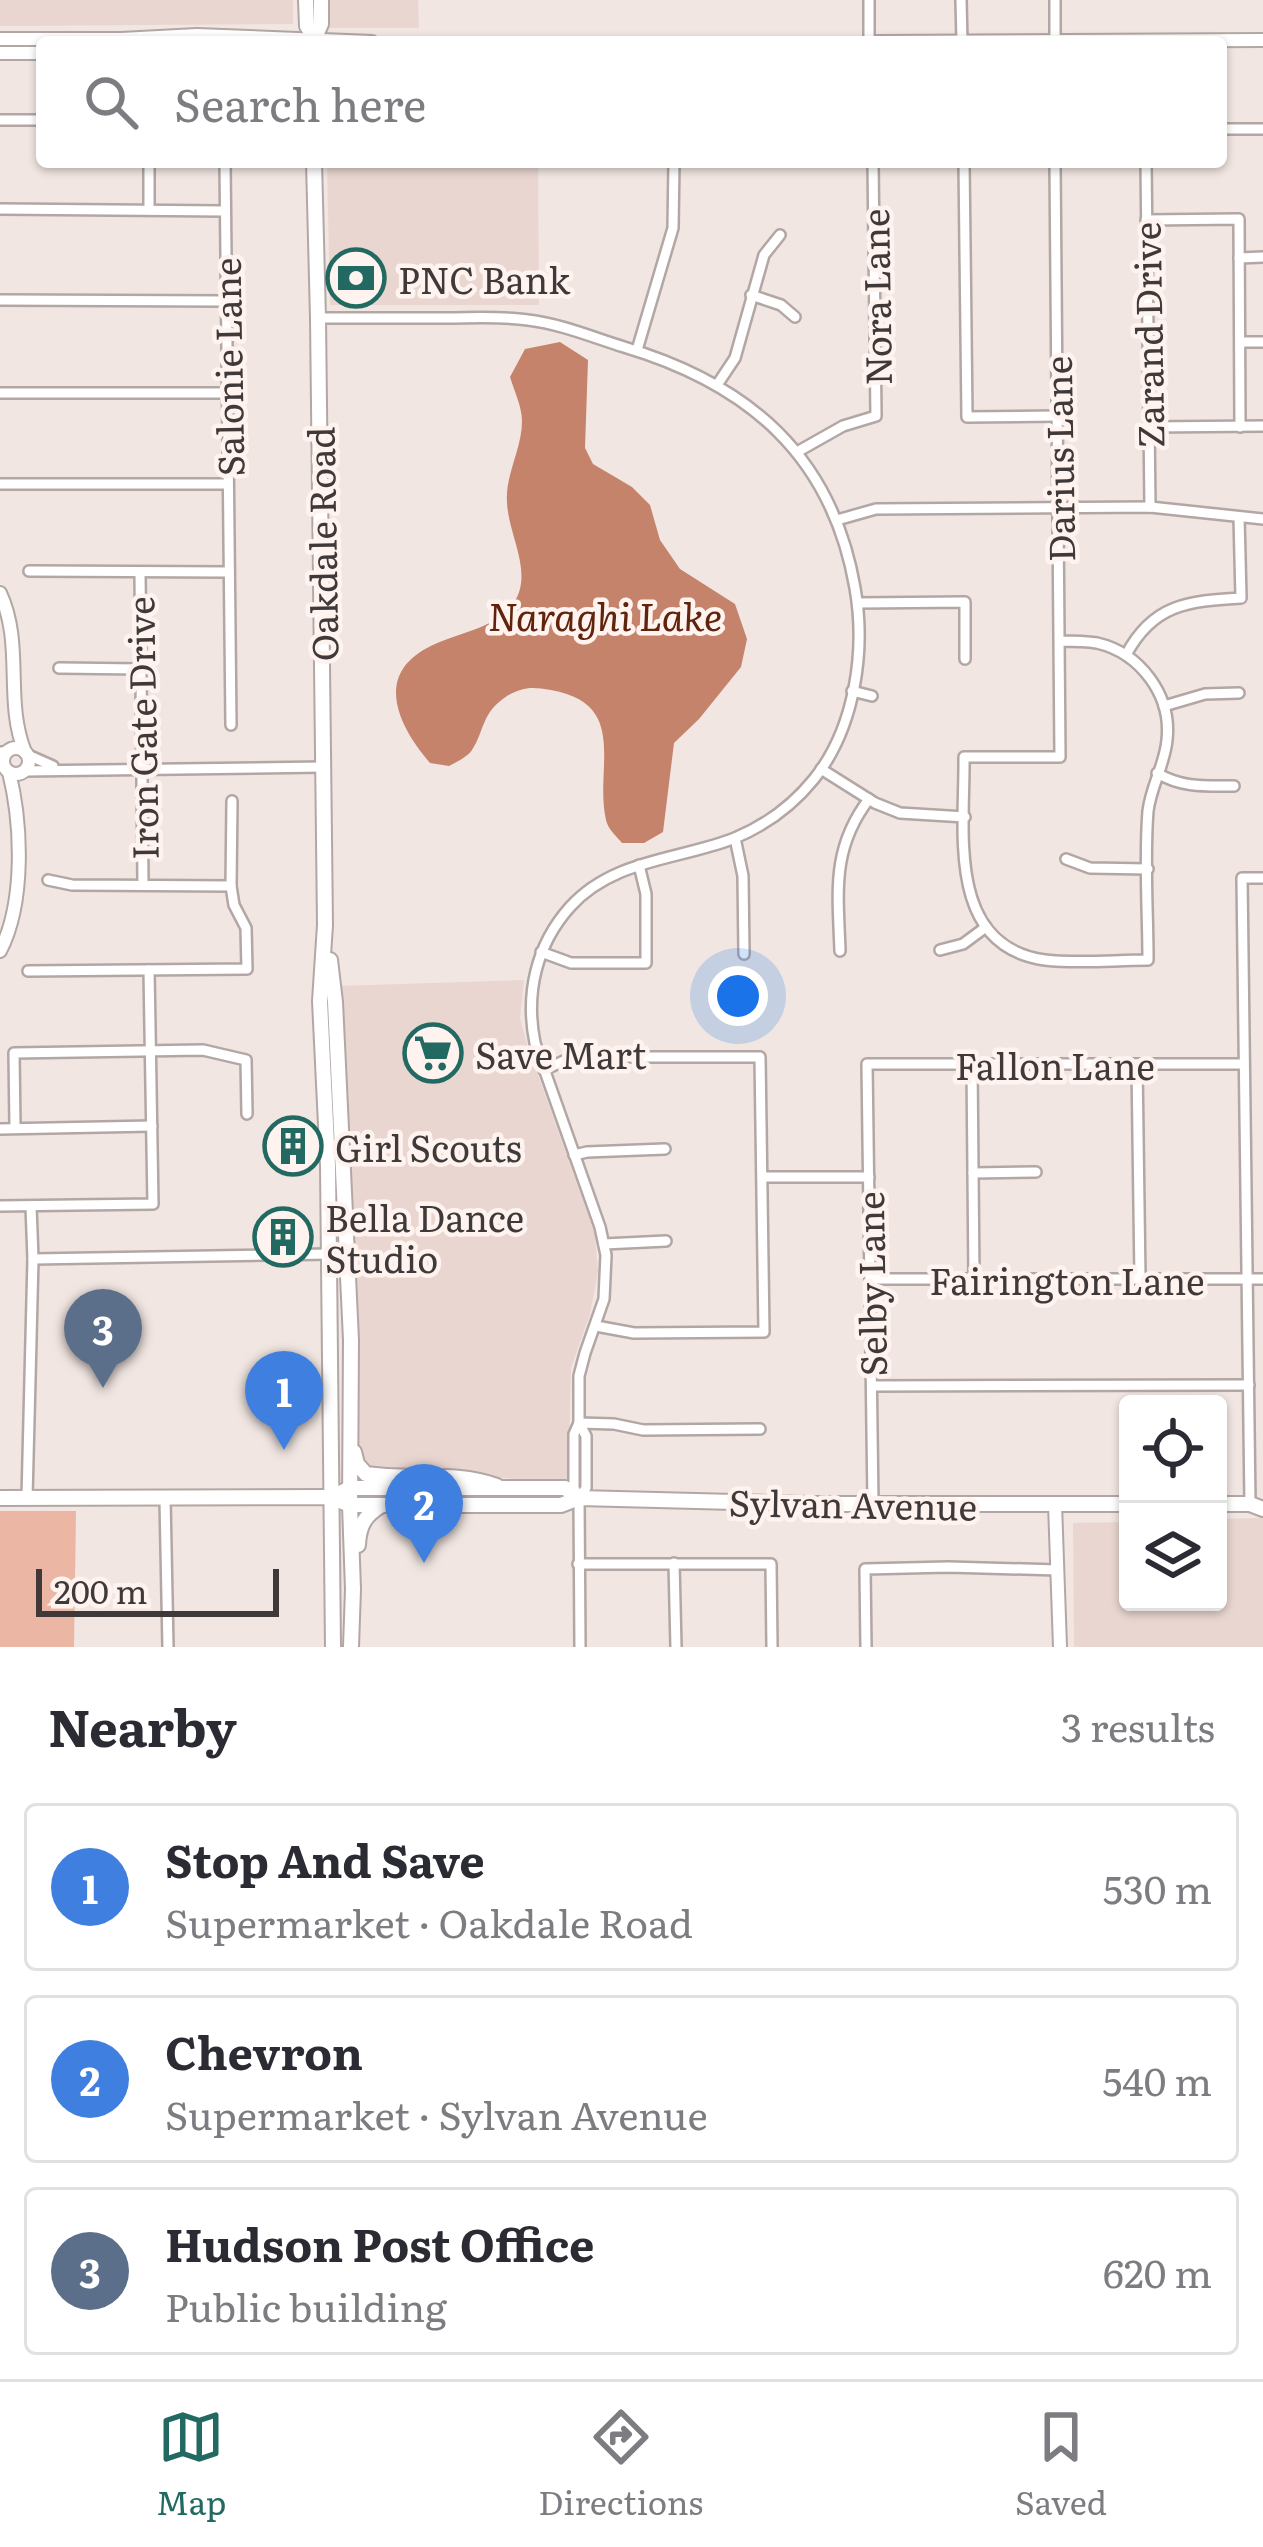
<!DOCTYPE html>
<meta charset="utf-8">
<style>
:root{--surface:#fff;--page:#f7f7f7;--text:#2b2b33;--muted:#7c7c81;--line:#e1e1e2;--accent:#226a61}
body{margin:0;font-family:Literata,serif;background:var(--page);color:var(--text)}
.controls{position:absolute;right:36px;bottom:36px;display:grid;overflow:hidden;border-radius:12px;box-shadow:0 3px 9px #0004}
.controls button{width:108px;height:108px;display:grid;place-items:center;padding:0;border:0;border-bottom:3px solid var(--line);background:var(--surface);color:var(--text);font:60px sans-serif}
.scale{position:absolute;left:36px;bottom:30px;width:243px;box-sizing:border-box;padding-left:12px;border:6px solid #3f3a39;border-top:0;font-size:33px;line-height:42px;white-space:nowrap;color:#3f3a39;-webkit-text-stroke:9px #fff3ef;paint-order:stroke}
.you{position:absolute;left:738px;top:996px;width:42px;height:42px;margin:-30px;border:9px solid #fff;border-radius:50%;background:#1a73e8;box-shadow:0 0 0 18px #1a73e833}
.badge{display:grid;place-items:center;width:78px;height:78px;border-radius:50%;background:var(--accent);color:#fff;font-size:39px;font-weight:700}
.pin{position:absolute;translate:-50% -99px;filter:drop-shadow(0 3px 6px #0008)}
.pin::after{content:'';position:absolute;top:63px;width:42px;height:36px;background:inherit;clip-path:polygon(0 0,100% 0,50% 100%)}
.list{margin:0;padding:0;list-style:none}
h2{display:flex;justify-content:space-between;align-items:center;height:156px;margin:0;padding:0 48px;font-size:51px}
h2 small{font-size:39px;font-weight:400;color:var(--muted)}
.list li{display:grid;grid-template-columns:78px 1fr auto;gap:36px;align-items:center;box-sizing:border-box;height:168px;margin:0 24px 24px;padding:0 24px;border:3px solid var(--line);border-radius:12px}
.list b{display:block;font-size:45px;white-space:nowrap}
.list p{margin:0;font-size:39px;white-space:nowrap;color:var(--muted)}
.list em{font-size:39px;font-style:normal;color:var(--muted)}
.icon{flex:none;width:66px;height:66px;fill:none;stroke:currentColor;stroke-width:2;stroke-linecap:round;stroke-linejoin:round}
.map{position:relative;flex:none;width:1263px;height:1647px;overflow:hidden}
.search{position:absolute;background:var(--surface);box-shadow:0 3px 9px #0004;left:36px;right:36px;top:36px;height:132px;display:flex;align-items:center;gap:30px;box-sizing:border-box;padding:0 42px;border-radius:12px;color:var(--muted);font-size:45px}
.sheet{height:732px;background:var(--surface)}
nav{display:flex;justify-content:space-around;align-items:center;box-sizing:border-box;height:168px;border-top:3px solid var(--line);background:var(--surface);font-size:33px;color:var(--muted)}
nav a{display:grid;justify-items:center;gap:6px}
nav .on{color:var(--accent)}
.map>svg:first-child{display:block}
.built{fill:#e9d6d0}
.green{fill:#ecb6a4}
.water{fill:#c5836c}
.lines{fill:none;stroke-linecap:round;stroke-linejoin:round}
.minor-casing{stroke:#b2a7a4;stroke-width:14}
.tertiary-casing{stroke:#b2a7a4;stroke-width:16}
.secondary-casing{stroke:#b2a7a4;stroke-width:18}
.minor{stroke:#fff;stroke-width:9}
.tertiary{stroke:#fff;stroke-width:12}
.secondary{stroke:#fff;stroke-width:14}
.labels{text-anchor:middle;dominant-baseline:central;stroke-width:9;stroke-linejoin:round;paint-order:stroke}
.poi-label{font-size:36px;fill:#3f3a39;stroke:#fff3ef;text-anchor:start}
.street-label{font-size:36px;fill:#3f3a39;stroke:#fff3ef}
.water-label{font-size:39px;font-style:italic;fill:#60230c;stroke:#fff3ef}
</style>
<div class="map">
<svg width="1263" height="1647" viewBox="0 0 1263 1647">
<rect width="100%" height="100%" fill="#f1e6e2"/>
<g class="built">
<path d="M0,0h293v24l-293,2z"/>
<path d="M327,0h91l1,28h-91z"/>
<path d="M327,162h211l1,143h-209z"/>
<path d="M524,980l-4,38 6,23 69,193 3,38 -8,42 -19,54 -3,117 -81,-9 -129,-2 -5,-237 -14,-251z"/>
<path d="M1263,1518v129h-189l-1,-124 55,-1v80h90v-83z"/>
</g>
<path class="green" d="M0,1511h76l-2,136h-74z"/>
<path class="water" d="M560,342l28,18 -3,88 8,16 39,23 18,18 10,35 20,29 55,35 12,35 -6,28 -42,52 -25,24 -11,89 -19,11h-22c-6,-7 -14,-14 -16,-23 -12,-52 24,-116 -55,-130 -18,-3 -27,-4 -44,6 -26,17 -22,34 -35,54 -5,7 -15,12 -23,16l-19,-3c-30,-35 -57,-86 -3,-115 25,-14 63,-18 83,-40 27,-32 -2,-71 -3,-106 -2,-27 15,-53 15,-81 0,-14 -8,-31 -12,-44l15,-28z"/>
<g class="lines">
<defs>
<g id="minor">
<path d="M869,0v42"/>
<path d="M961,0l1,42"/>
<path d="M1055,0v41"/>
<path d="M0,120h42"/>
<path d="M1221,129h42"/>
<path d="M225,162l6,563"/>
<path d="M964,162l3,255 91,-1"/>
<path d="M1055,162l5,595h-96c1,73 -19,189 81,203 33,4 69,0 103,0 0,-49 -4,-100 0,-149 3,-25 17,-47 19,-71 5,-45 -27,-87 -70,-97 -13,-2 -25,-2 -37,-2"/>
<path d="M1146,162l4,345"/>
<path d="M0,209l225,2"/>
<path d="M149,210v-48"/>
<path d="M1146,220l93,-1 1,208"/>
<path d="M1239,258l24,-1"/>
<path d="M751,295l30,10 14,12"/>
<path d="M0,300l226,1"/>
<path d="M318,318c43,0 85,0 128,0 27,0 55,-2 82,2 33,4 64,17 96,27 124,37 208,108 231,241 11,63 0,140 -41,191 -21,26 -48,46 -79,59 -56,22 -122,21 -165,69 -34,38 -45,87 -35,136l65,184 6,28 -2,44 -19,54 -6,23v47l-5,11v54l5,10 1,149"/>
<path d="M1240,342h23"/>
<path d="M637,350l36,-122 1,-66"/>
<path d="M717,385l18,-27 29,-103 16,-20"/>
<path d="M0,393h226"/>
<path d="M1149,427l114,-1"/>
<path d="M797,452l46,-26 33,-10 -3,-254"/>
<path d="M0,484h228"/>
<path d="M837,520l39,-11 274,-2 113,12"/>
<path d="M29,571l200,1"/>
<path d="M140,572l3,313"/>
<path d="M858,603l107,-1v57"/>
<path d="M1126,655c27,-51 62,-54 115,-57l-2,-81"/>
<path d="M59,668l82,1"/>
<path d="M852,691l20,5"/>
<path d="M1164,706l41,-12 34,-1"/>
<path d="M0,752h6"/>
<path d="M28,755l25,11"/>
<path d="M0,763l3,2"/>
<path d="M821,769l54,34 25,10 65,4"/>
<path d="M25,771l299,-4"/>
<path d="M1157,773c25,15 49,13 77,13"/>
<path d="M735,838l8,38 1,78"/>
<path d="M1066,859l24,9 58,1"/>
<path d="M48,880l24,5 159,1"/>
<path d="M940,950l23,-6 23,-17"/>
<path d="M840,951c-2,-59 -9,-102 29,-152"/>
<path d="M541,952l30,11h75v-69l-7,-29"/>
<path d="M28,971l219,-2 -1,-41 -12,-23 -3,-19 1,-85"/>
<path d="M972,1064l2,215"/>
<path d="M1137,1064l3,214"/>
<path d="M544,1070l26,-12 12,-1h178l4,275 -130,1 -38,-7"/>
<path d="M15,1128l-1,-75 189,-3 43,10 1,54"/>
<path d="M0,1129l152,-3"/>
<path d="M574,1155l13,-3 78,-3"/>
<path d="M973,1173l63,-1"/>
<path d="M762,1177h107"/>
<path d="M0,1206l153,-2 -4,-234"/>
<path d="M604,1244l62,-3"/>
<path d="M33,1259l296,-5"/>
<path d="M870,1279h393"/>
<path d="M872,1386l377,-1"/>
<path d="M579,1423l35,1 29,6 117,-1"/>
<path d="M27,1498l6,-239 -2,-53"/>
<path d="M579,1498l7,-10v-52l-7,-13"/>
<path d="M165,1499l3,148"/>
<path d="M873,1503l-6,-439h376"/>
<path d="M1250,1504l-8,-626h21"/>
<path d="M674,1563l2,84"/>
<path d="M578,1564h193l1,83"/>
<path d="M866,1647l-1,-78 83,-2 110,3"/>
</g>
<g id="tertiary">
<path d="M0,39h121l76,-4 175,7"/>
<path d="M878,42l385,-2"/>
<path d="M0,53h42"/>
<path d="M0,593c24,51 4,108 25,159"/>
<circle cx="16" cy="761" r="13"/>
<path d="M0,951c25,-48 22,-127 9,-179"/>
<path d="M1055,1504l5,143"/>
</g>
<g id="secondary">
<path d="M306,0l1,26 7,12"/>
<path d="M313,42l8,-18v-24"/>
<path d="M314,162l4,156 7,607 -5,76 8,165 5,481"/>
<path d="M330,960l5,42 16,338 -1,165 3,84 -2,58"/>
<path d="M354,1452l3,12 9,10c44,7 88,-4 131,12"/>
<path d="M342,1492l8,-4h215l14,10"/>
<path d="M0,1498l330,-1 20,8h211l18,-7 230,6h319"/>
<path d="M1218,1504h32l13,5"/>
<path d="M358,1545c1,-20 7,-30 24,-40"/>
</g>
</defs>
<use href="#minor" class="minor-casing"/>
<use href="#tertiary" class="tertiary-casing"/>
<use href="#secondary" class="secondary-casing"/>
<use href="#minor" class="minor"/>
<use href="#tertiary" class="tertiary"/>
<use href="#secondary" class="secondary"/>
</g>
<defs>
<symbol id="bank-ring" viewBox="-11 -11 22 22"><circle r="9.5" fill="#fff3ef" stroke="#226a61" stroke-width="1.5"/><path d="M-6-4H6V4H-6ZM0-2.3a2.3 2.3 0 1 0 0 4.6a2.3 2.3 0 1 0 0-4.6Z" fill="#226a61"/></symbol>
<symbol id="supermarket-ring" viewBox="-11 -11 22 22"><circle r="9.5" fill="#fff3ef" stroke="#226a61" stroke-width="1.5"/><path d="M-6-5.5h2.5l.6 2H6L4.5 2H-2.5L-4.4-4H-6ZM-1.5 3.2a1.3 1.3 0 1 0 .1 0ZM3 3.2a1.3 1.3 0 1 0 .1 0Z" fill="#226a61"/></symbol>
<symbol id="building-ring" viewBox="-11 -11 22 22"><circle r="9.5" fill="#fff3ef" stroke="#226a61" stroke-width="1.5"/><path d="M-4-6H4V6H1V3H-1V6H-4ZM-2.5-4.3h1.7v1.8h-1.7ZM.8-4.3h1.7v1.8H.8ZM-2.5-1h1.7V.8h-1.7ZM.8-1h1.7V.8H.8Z" fill="#226a61"/></symbol>
</defs>
<g fill-rule="evenodd">
<use href="#bank-ring" x="323" y="245" width="66" height="66"/>
<use href="#supermarket-ring" x="400" y="1020" width="66" height="66"/>
<use href="#building-ring" x="260" y="1113" width="66" height="66"/>
<use href="#building-ring" x="250" y="1204" width="66" height="66"/>
</g>
<g class="labels">
<g class="poi-label">
<text x="398" y="278">PNC Bank</text>
<text x="475" y="1053">Save Mart</text>
<text x="335" y="1146">Girl Scouts</text>
<text x="325" y="1216">Bella Dance<tspan x="325" dy="41">Studio</tspan></text>
</g>
<g class="street-label">
<text transform="translate(875 297) rotate(-91)">Nora Lane</text>
<text transform="translate(1147 335) rotate(-91)">Zarand Drive</text>
<text transform="translate(227 367) rotate(-91)">Salonie Lane</text>
<text transform="translate(1058 459) rotate(-91)">Darius Lane</text>
<text transform="translate(321 544) rotate(-91)">Oakdale Road</text>
<text transform="translate(141 728) rotate(-91)">Iron Gate Drive</text>
<text x="1055" y="1064">Fallon Lane</text>
<text x="1067" y="1279">Fairington Lane</text>
<text transform="translate(870 1284) rotate(-91)">Selby Lane</text>
<text transform="translate(853 1503) rotate(1)">Sylvan Avenue</text>
</g>
<g class="water-label">
<text x="605" y="614">Naraghi Lake</text>
</g>
</g>
</svg>
<div class="controls">
<button><svg class="icon" aria-label="locate" viewBox="0 0 24 24"><circle cx="12" cy="12" r="6"/><path d="M12 2v4M12 18v4M2 12h4M18 12h4"/></svg></button>
<button><svg class="icon" aria-label="layers" viewBox="0 0 24 24"><path d="M12 4l9 5-9 5-9-5zM3 14l9 5 9-5"/></svg></button>
</div>
<div class="scale">200 m</div>
<div class="you"></div>
<div class="pin badge" style="left:284px;top:1450px;background:#3f7fe0">1</div>
<div class="pin badge" style="left:424px;top:1563px;background:#3f7fe0">2</div>
<div class="pin badge" style="left:103px;top:1388px;background:#5c6f8a">3</div>
<div class="search"><svg class="icon" aria-label="search" viewBox="0 0 24 24"><circle cx="10" cy="10" r="6"/><path d="M15 15l6 6"/></svg>Search here</div>
</div>
<section class="sheet">
<h2>Nearby<small>3 results</small></h2>
<ul class="list">
<li><span class="badge" style="background:#3f7fe0">1</span><div><b>Stop And Save</b><p>Supermarket · Oakdale Road</p></div><em>530 m</em></li>
<li><span class="badge" style="background:#3f7fe0">2</span><div><b>Chevron</b><p>Supermarket · Sylvan Avenue</p></div><em>540 m</em></li>
<li><span class="badge" style="background:#5c6f8a">3</span><div><b>Hudson Post Office</b><p>Public building</p></div><em>620 m</em></li>
</ul>
</section>
<nav>
<a class="on"><svg class="icon" aria-label="map" viewBox="0 0 24 24"><path d="M3 6l6-2 6 2 6-2v14l-6 2-6-2-6 2zM9 4v14M15 6v14"/></svg>Map</a>
<a><svg class="icon" aria-label="directions" viewBox="0 0 24 24"><path d="M12 3l9 9-9 9-9-9zM9 14v-3h6M13 9l2 2-2 2"/></svg>Directions</a>
<a><svg class="icon" aria-label="saved" viewBox="0 0 24 24"><path d="M7 4h10v16l-5-4-5 4z"/></svg>Saved</a>
</nav>
